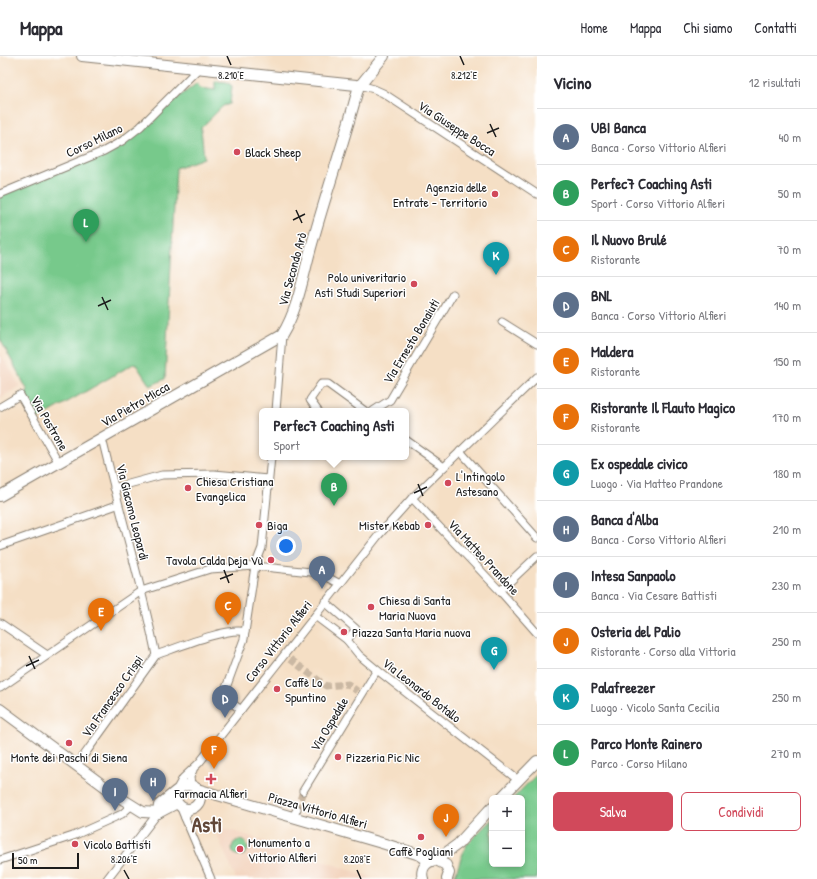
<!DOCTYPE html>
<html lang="it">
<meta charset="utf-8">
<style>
:root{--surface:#fff;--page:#f2f2f3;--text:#2b2b33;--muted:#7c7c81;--line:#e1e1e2;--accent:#d1495b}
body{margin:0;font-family:"Patrick Hand",sans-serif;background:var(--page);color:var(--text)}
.controls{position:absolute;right:12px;bottom:12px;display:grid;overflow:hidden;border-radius:6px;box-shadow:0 2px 6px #0003}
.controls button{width:36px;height:36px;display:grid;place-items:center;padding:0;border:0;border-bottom:1px solid var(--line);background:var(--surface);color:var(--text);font:20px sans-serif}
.scale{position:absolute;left:12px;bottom:10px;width:67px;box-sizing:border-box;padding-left:4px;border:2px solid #1c1c1c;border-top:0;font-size:11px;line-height:14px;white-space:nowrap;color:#1c1c1c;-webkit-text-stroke:3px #fff;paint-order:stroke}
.you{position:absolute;left:286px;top:490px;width:14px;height:14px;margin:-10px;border:3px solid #fff;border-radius:50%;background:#1a73e8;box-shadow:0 0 0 6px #1a73e833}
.badge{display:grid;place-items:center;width:26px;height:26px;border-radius:50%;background:var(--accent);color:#fff;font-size:13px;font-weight:700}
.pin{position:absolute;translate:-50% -33px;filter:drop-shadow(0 1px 2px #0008)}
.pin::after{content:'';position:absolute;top:21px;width:14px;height:12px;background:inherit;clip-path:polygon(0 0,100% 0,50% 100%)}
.popup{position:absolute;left:259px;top:352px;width:150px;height:52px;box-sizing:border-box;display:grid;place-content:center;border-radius:6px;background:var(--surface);filter:drop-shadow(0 1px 3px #0005);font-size:13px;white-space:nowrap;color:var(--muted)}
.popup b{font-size:15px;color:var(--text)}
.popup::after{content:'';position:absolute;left:50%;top:100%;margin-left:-8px;border:8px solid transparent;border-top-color:var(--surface)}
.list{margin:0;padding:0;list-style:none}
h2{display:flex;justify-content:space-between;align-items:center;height:52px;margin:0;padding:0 16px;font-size:17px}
h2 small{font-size:13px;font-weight:400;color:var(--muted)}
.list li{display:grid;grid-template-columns:26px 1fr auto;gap:12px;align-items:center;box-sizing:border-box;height:56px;padding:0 16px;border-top:1px solid var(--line)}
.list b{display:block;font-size:15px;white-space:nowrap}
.list p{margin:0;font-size:13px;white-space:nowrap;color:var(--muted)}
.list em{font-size:13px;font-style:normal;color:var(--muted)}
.actions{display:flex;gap:8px;padding:12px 16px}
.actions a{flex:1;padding:9px 0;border:1px solid var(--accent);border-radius:6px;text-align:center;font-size:14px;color:var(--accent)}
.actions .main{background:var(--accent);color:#fff}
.map{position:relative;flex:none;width:537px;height:823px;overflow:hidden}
header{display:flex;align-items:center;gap:24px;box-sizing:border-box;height:56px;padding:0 20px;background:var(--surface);border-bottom:1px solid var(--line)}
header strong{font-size:19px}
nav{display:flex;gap:22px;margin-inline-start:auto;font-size:14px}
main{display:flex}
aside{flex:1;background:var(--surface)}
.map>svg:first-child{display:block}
.built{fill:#f3d4be}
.green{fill:#77c98b;stroke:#4a7254}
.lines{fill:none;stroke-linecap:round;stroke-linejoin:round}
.street-tunnel{stroke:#cab8a3;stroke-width:7;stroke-dasharray:7 3.5;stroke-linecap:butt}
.street-casing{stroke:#887e70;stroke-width:9}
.secondary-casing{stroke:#887e70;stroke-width:12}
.street{stroke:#fff;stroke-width:7}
.secondary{stroke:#fff;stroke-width:10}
.ticks{fill:none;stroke:#1c1c1c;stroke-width:1.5}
.poi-dot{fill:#d1495b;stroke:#fff;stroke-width:1.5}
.labels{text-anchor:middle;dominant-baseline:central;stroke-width:3;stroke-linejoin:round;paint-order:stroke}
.street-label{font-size:13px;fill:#1c1c1c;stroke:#fff}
.poi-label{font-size:13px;fill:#1c1c1c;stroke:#fff;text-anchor:start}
.town-label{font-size:21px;font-weight:bold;fill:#614738;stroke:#fff}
.ticks-label{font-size:10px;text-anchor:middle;fill:#1c1c1c;stroke:#fff;stroke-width:3;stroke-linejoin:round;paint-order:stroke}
</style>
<header>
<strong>Mappa</strong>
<nav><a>Home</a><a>Mappa</a><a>Chi siamo</a><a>Contatti</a></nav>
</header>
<main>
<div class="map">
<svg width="537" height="823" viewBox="0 0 537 823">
<rect width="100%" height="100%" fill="#fff"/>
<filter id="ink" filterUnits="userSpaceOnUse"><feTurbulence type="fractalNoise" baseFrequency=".025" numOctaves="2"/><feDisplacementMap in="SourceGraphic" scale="8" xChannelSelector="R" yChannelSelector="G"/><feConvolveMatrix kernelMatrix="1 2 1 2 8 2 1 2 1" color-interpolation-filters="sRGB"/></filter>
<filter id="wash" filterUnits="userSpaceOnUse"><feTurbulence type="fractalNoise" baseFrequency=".012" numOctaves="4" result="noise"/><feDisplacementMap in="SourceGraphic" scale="16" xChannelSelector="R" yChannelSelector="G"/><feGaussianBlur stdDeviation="0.9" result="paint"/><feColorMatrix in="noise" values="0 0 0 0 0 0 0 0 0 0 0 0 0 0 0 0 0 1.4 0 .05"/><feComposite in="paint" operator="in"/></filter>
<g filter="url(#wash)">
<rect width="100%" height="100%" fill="#f5dfc5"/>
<g class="built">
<path d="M0,296l20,34 -20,12z"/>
<path d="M224,772l147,49 -2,2h-133l-19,-44z"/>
</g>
<g class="green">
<path d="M215,25l12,1 5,4 -2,18 -7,2 -22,22 3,30 -28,10 -11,211 -15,7 -15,-23 -97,56 -13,-26 3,-2 -28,-52v-145l104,-43 36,-24 57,-44 3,5 15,2z"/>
<path d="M537,718v105h-82v-4l11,-30 26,-26v45h30v-66h-9z"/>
<circle cx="240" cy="792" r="8"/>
</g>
</g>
<g filter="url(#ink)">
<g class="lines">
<g class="street-tunnel">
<path d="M290,603l36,27 22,-2 9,7"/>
<path d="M297,753l6,-18"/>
</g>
<defs>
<g id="street">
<path d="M363,30l11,3 9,4 154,101"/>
<path d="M0,138l104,-43 18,-10 18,-14 59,-59"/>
<path d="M502,266l35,22"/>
<path d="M0,351l20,-12 39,68"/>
<path d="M276,355l6,-76"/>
<path d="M318,355l-8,-11 11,-16h7l37,27"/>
<path d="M373,355l17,-11 63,-106"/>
<path d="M406,384l38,27"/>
<path d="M460,395l77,87"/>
<path d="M114,432l48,-13 52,-1 54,5"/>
<path d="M412,442l88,93 37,42"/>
<path d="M0,490l117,-41"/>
<path d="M500,535l37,-35"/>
<path d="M325,546l31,27 -9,11"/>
<path d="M315,560l32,24 12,15 18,15 141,110"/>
<path d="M0,567l47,32"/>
<path d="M156,599c18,-6 73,-29 89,-23"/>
<path d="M0,632l141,-97 69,-22 45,-3 65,7 20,11"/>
<path d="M241,654l-18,-14 21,-57 11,-73 7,-18 9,-91"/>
<path d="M77,709l79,-110c-15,-73 -37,-145 -54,-217"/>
<path d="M191,730l-1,-9 3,-7"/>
<path d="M176,735l7,-13 16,-15 179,-227 34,-38 125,-121"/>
<path d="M303,735l74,-121"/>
<path d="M180,750l5,12 4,-9"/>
<path d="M293,761l4,-8"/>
<path d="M185,762l26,61"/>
<path d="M0,804l73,-24 49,-22 10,-9"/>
<path d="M107,823l51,-66"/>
</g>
<g id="secondary">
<path d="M82,0l274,29"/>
<path d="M362,27l22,-27"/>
<path d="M0,440l282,-161c18,-29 22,-66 32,-98 14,-50 31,-98 44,-148"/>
<path d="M0,653l119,88 24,15 15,1"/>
<circle cx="188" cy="741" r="12"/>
<path d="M197,733l188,55 35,11 9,6"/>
<path d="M501,742l36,-37"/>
<path d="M158,757l1,-8 17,-14"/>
<path d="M158,757l19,-10"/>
<path d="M436,804l22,-16 34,-37"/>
<path d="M423,823c-3,-10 3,-18 13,-19l10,5 3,8 -2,6"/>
</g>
</defs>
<use href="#street" class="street-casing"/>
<use href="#secondary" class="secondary-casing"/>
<use href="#street" class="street"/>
<use href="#secondary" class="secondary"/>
</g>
</g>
<path class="ticks" d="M227,0l4,9M460,0l4,9M490,68l6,13M487,77l12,-5M296,154l6,13M293,164l12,-6M102,241l6,13M98,250l13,-6M418,428l5,12M414,437l13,-6M224,514l5,13M220,523l13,-5M29,600l6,13M26,610l13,-6M124,814l5,9M357,814l4,9"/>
<g class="poi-dot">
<circle cx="237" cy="96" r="4"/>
<circle cx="495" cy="138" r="4"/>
<circle cx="414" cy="228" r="4"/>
<circle cx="448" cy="427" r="4"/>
<circle cx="188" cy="432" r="4"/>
<circle cx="259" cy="469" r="4"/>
<circle cx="428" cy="469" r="4"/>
<circle cx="271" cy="504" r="4"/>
<circle cx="371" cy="551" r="4"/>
<circle cx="344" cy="576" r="4"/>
<circle cx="277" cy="633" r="4"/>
<circle cx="69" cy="687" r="4"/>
<circle cx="338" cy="701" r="4"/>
<path d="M209 717h4v4h4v4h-4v4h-4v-4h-4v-4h4z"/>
<circle cx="421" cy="781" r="4"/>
<circle cx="75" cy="788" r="4"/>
<circle cx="240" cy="793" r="4"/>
</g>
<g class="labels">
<g class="street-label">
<text transform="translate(457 72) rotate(33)">Via Giuseppe Bocca</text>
<text transform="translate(94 84) rotate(-26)">Corso Milano</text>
<text transform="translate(292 213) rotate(-75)">Via Secondo Arò</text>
<text transform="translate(411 285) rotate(-59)">Via Ernesto Bonaiuti</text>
<text transform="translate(135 348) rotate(-30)">Via Pietro Micca</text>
<text transform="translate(50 367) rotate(60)">Via Pastrone</text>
<text transform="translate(133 456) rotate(76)">Via Giacomo Leopardi</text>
<text transform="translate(484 501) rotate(47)">Via Matteo Prandone</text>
<text transform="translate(278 585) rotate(-52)">Corso Vittorio Alfieri</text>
<text transform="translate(422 634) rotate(38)">Via Leonardo Botallo</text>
<text transform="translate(112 640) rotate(-55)">Via Francesco Crispi</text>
<text transform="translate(329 668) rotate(-59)">Via Ospedale</text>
<text transform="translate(318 754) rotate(16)">Piazza Vittorio Alfieri</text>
</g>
<g class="poi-label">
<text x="245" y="96">Black Sheep</text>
<text x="487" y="131" text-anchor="end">Agenzia delle<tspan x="487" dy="15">Entrate - Territorio</tspan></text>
<text x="406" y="221" text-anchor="end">Polo univeritario<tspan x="406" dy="15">Asti Studi Superiori</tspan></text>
<text x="456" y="420">L'Intingolo<tspan x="456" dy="15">Astesano</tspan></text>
<text x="196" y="425">Chiesa Cristiana<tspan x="196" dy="15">Evangelica</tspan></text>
<text x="267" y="469">Biga</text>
<text x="420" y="469" text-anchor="end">Mister Kebab</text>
<text x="263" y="504" text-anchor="end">Tavola Calda Deja Vù</text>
<text x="379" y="544">Chiesa di Santa<tspan x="379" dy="15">Maria Nuova</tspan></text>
<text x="352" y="576">Piazza Santa Maria nuova</text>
<text x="285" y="626">Caffè Lo<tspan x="285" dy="15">Spuntino</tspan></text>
<text x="69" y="701" text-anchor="middle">Monte dei Paschi di Siena</text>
<text x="346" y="701">Pizzeria Pic Nic</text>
<text x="211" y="737" text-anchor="middle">Farmacia Alfieri</text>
<text x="248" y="786">Monumento a<tspan x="248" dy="15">Vittorio Alfieri</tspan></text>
<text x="83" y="788">Vicolo Battisti</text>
<text x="421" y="795" text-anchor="middle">Caffè Pogliani</text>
</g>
<g class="town-label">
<text x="207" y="768">Asti</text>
</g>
</g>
<g class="ticks-label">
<text x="464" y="23">8.212°E</text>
<text x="231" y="23">8.210°E</text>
<text x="124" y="807">8.206°E</text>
<text x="357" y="807">8.208°E</text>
</g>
</svg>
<div class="controls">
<button>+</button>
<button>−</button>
</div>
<div class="scale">50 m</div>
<div class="you"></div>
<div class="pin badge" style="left:322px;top:533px;background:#5c6f8a">A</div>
<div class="pin badge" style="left:334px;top:450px;background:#2e9e5b">B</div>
<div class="popup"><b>Perfec7 Coaching Asti</b>Sport</div>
<div class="pin badge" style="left:228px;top:569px;background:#e8710a">C</div>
<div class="pin badge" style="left:225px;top:662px;background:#5c6f8a">D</div>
<div class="pin badge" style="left:101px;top:575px;background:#e8710a">E</div>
<div class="pin badge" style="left:214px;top:713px;background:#e8710a">F</div>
<div class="pin badge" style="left:494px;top:614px;background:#0f9aa8">G</div>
<div class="pin badge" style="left:153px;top:745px;background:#5c6f8a">H</div>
<div class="pin badge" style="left:115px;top:755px;background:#5c6f8a">I</div>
<div class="pin badge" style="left:446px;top:781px;background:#e8710a">J</div>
<div class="pin badge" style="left:496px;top:219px;background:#0f9aa8">K</div>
<div class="pin badge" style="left:86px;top:186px;background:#2e9e5b">L</div>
</div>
<aside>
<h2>Vicino<small>12 risultati</small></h2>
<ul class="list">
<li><span class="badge" style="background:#5c6f8a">A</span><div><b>UBI Banca</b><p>Banca · Corso Vittorio Alfieri</p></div><em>40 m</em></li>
<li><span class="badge" style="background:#2e9e5b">B</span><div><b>Perfec7 Coaching Asti</b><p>Sport · Corso Vittorio Alfieri</p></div><em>50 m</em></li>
<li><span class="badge" style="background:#e8710a">C</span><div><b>Il Nuovo Brulé</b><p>Ristorante</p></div><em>70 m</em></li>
<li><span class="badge" style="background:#5c6f8a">D</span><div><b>BNL</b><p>Banca · Corso Vittorio Alfieri</p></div><em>140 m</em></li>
<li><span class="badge" style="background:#e8710a">E</span><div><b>Maldera</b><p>Ristorante</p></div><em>150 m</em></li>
<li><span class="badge" style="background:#e8710a">F</span><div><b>Ristorante Il Flauto Magico</b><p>Ristorante</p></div><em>170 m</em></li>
<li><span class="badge" style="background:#0f9aa8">G</span><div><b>Ex ospedale civico</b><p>Luogo · Via Matteo Prandone</p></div><em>180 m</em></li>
<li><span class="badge" style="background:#5c6f8a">H</span><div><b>Banca d'Alba</b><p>Banca · Corso Vittorio Alfieri</p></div><em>210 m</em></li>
<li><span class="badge" style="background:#5c6f8a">I</span><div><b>Intesa Sanpaolo</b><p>Banca · Via Cesare Battisti</p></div><em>230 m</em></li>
<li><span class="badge" style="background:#e8710a">J</span><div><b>Osteria del Palio</b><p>Ristorante · Corso alla Vittoria</p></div><em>250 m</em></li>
<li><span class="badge" style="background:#0f9aa8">K</span><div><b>Palafreezer</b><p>Luogo · Vicolo Santa Cecilia</p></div><em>250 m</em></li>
<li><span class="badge" style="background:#2e9e5b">L</span><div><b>Parco Monte Rainero</b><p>Parco · Corso Milano</p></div><em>270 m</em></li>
</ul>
<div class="actions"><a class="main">Salva</a><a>Condividi</a></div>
</aside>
</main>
